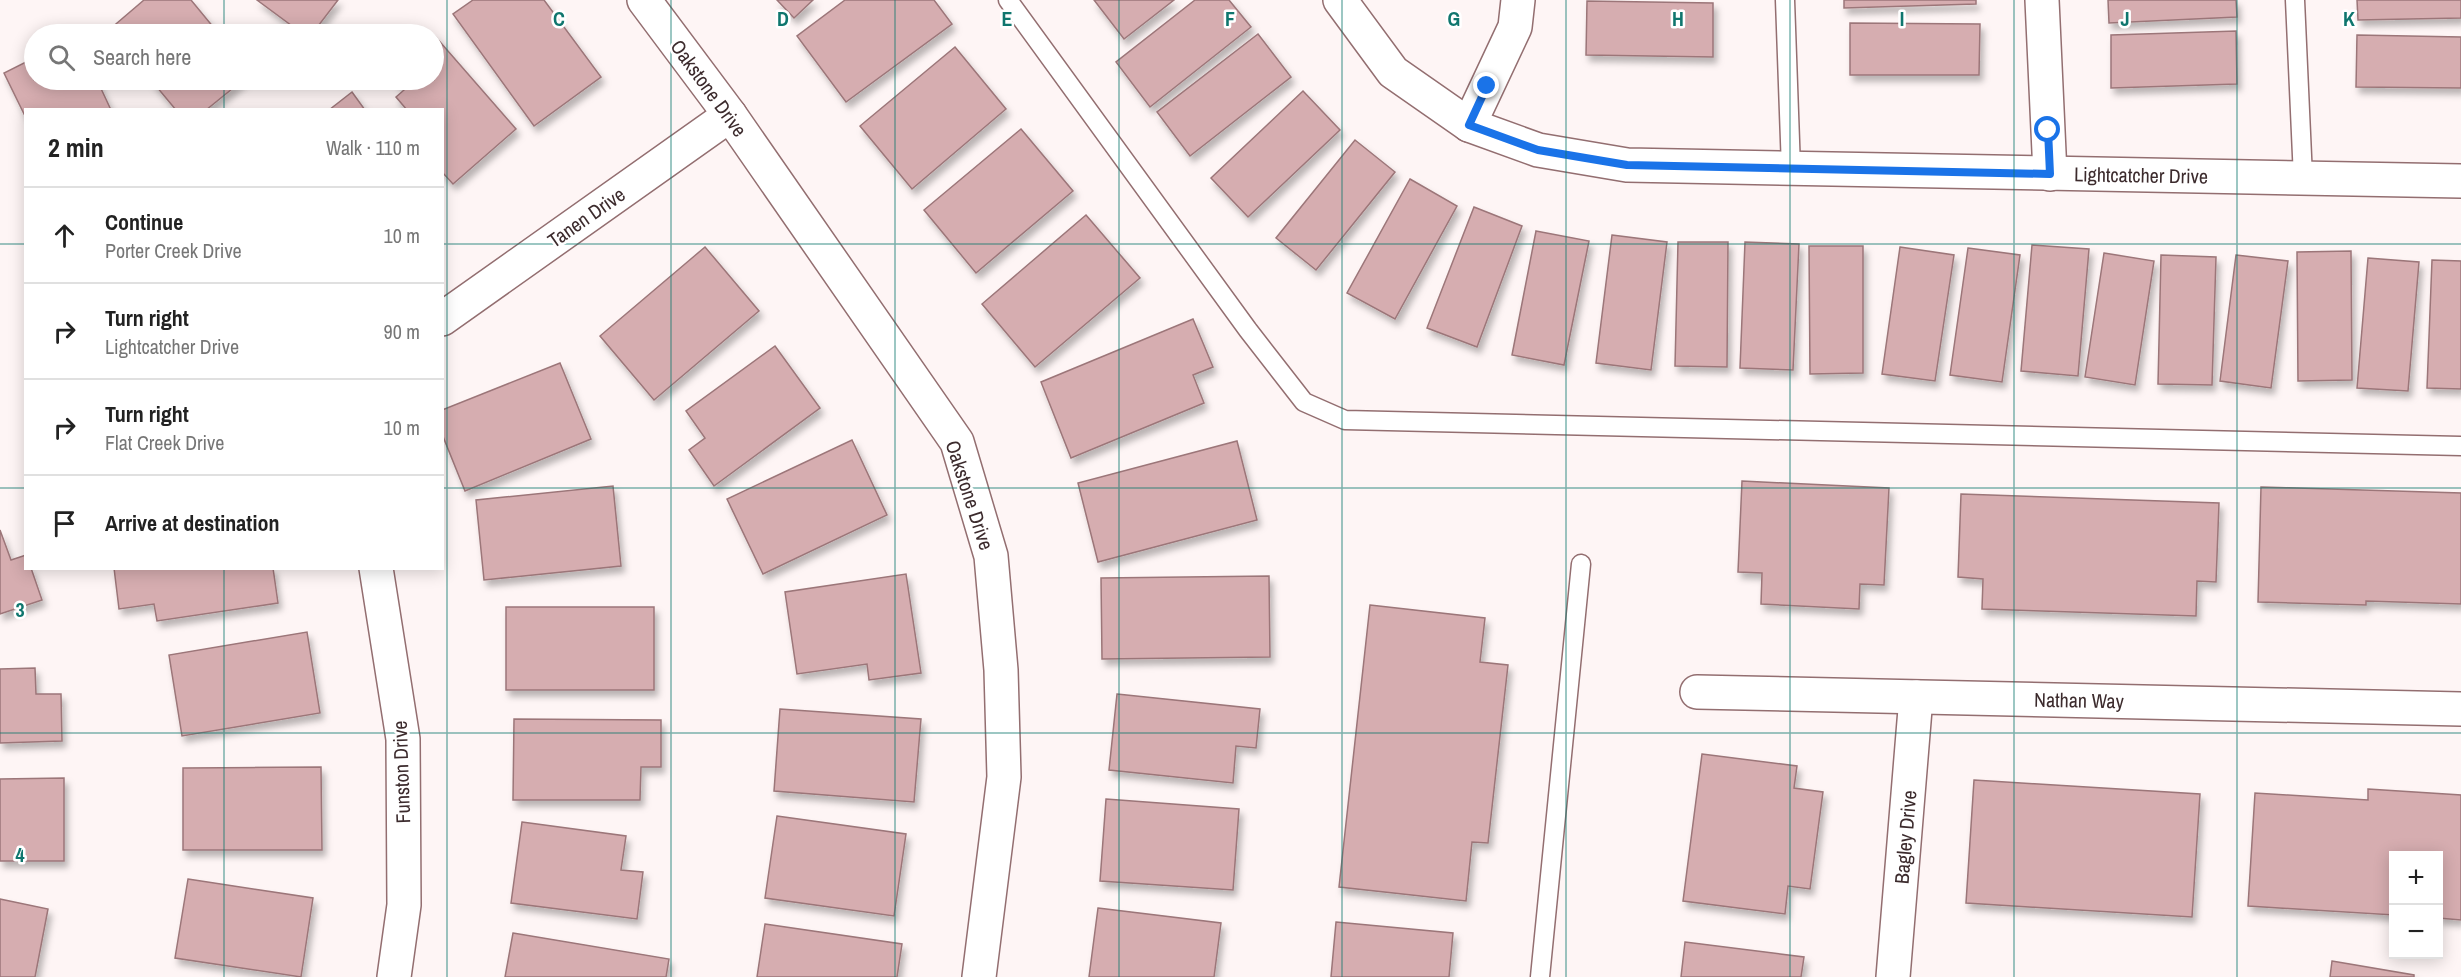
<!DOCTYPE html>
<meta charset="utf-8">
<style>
:root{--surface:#fff;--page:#f2f2f2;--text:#222;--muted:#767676;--line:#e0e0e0}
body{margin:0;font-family:"Archivo Narrow",sans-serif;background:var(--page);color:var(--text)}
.controls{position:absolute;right:18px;bottom:18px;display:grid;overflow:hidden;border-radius:0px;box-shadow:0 3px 15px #0003}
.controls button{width:54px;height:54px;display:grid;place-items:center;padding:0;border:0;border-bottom:2px solid var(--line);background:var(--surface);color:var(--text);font:30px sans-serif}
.stop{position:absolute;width:18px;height:18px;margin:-14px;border:4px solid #1a73e8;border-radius:50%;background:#fff}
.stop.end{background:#1a73e8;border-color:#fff;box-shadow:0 2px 6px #0008}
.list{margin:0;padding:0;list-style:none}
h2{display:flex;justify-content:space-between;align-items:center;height:78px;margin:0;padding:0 24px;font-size:26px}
h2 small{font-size:20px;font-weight:400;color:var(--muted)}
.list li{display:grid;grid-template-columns:39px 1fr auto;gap:18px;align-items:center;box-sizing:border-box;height:96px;padding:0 24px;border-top:2px solid var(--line)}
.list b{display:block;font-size:22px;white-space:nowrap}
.list p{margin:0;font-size:20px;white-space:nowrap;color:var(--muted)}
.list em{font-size:20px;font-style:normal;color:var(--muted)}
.icon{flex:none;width:33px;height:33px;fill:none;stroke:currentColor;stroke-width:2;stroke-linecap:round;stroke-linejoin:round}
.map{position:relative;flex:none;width:2461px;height:977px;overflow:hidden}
.search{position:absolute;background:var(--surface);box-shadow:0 3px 15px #0003;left:24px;top:24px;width:420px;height:66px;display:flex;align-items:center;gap:15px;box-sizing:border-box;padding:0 21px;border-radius:33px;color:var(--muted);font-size:22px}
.panel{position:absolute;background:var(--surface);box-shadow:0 3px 15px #0003;left:24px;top:108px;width:420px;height:462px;border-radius:0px}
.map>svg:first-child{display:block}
.building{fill:#d6adb0;stroke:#9c7679;stroke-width:1.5;filter:url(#shadow)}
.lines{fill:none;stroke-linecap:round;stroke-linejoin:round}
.lane-casing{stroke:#936e70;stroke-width:21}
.street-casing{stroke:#936e70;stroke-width:36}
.lane{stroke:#fff;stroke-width:18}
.street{stroke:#fff;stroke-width:33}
.route{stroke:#1a73e8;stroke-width:8}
.grid{fill:none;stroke:#0f766e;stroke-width:1.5;stroke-opacity:0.55}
.labels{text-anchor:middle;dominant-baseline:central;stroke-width:5;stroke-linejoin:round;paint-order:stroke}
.street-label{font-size:20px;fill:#3c2b2d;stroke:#fff}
.grid-label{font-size:20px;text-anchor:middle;font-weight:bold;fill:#0f766e;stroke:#fff;stroke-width:5;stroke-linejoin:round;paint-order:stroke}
</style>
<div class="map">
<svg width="2461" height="977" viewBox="0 0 2461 977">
<defs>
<filter id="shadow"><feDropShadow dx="3.5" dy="6" stdDeviation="3" flood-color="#0004"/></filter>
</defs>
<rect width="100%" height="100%" fill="#fef5f5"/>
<g class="building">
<path d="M144,0h47l28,34h-105l-4,-5z"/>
<path d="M257,0h81l-26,34h-9z"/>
<path d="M473,0h71l57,77 -67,49 -81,-112z"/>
<path d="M777,0h36l-19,18z"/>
<path d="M845,0h89l18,24 -106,78 -49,-66z"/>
<path d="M1094,0h80l-50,39z"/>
<path d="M1195,0h34l22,27 -101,80 -34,-45z"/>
<path d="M1844,0h132v4l-132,4z"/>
<path d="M2108,0h128l1,17 -128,6z"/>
<path d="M2357,0h104v18l-103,2z"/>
<path d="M1587,1l126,2v54l-127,-2z"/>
<path d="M1850,23l130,1 -1,51h-129z"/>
<path d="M2236,31l1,53 -126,4v-53z"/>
<path d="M1258,34l33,43 -101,79 -33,-44z"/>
<path d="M434,35l82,94 -63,55 -11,-12v-62h-35l-11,-13 8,-7 -9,-10h39z"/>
<path d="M2357,35l104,2v51l-105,-1z"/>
<path d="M955,47l51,62 -94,80 -52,-63z"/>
<path d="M34,58v22h63l14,30h-85v8l-22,-45z"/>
<path d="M151,80h92l-37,30h-30z"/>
<path d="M1303,91l37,39 -92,87 -37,-39z"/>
<path d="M352,92l13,18h-36z"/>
<path d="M1021,129l52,62 -97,82 -52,-63z"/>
<path d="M1355,140l40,32 -79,98 -40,-32z"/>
<path d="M1410,179l47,27 -62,113 -48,-26z"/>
<path d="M1474,207l48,19 -45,121 -50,-19z"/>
<path d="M1086,215l54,63 -105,89 -53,-63z"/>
<path d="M1536,231l53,10 -25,124 -52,-10z"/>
<path d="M1612,235l55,7 -16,128 -55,-7z"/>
<path d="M1678,242h50l-1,125 -52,-1z"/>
<path d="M1745,242l54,2 -6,126 -53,-2z"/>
<path d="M2032,245l57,4 -11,127 -57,-5z"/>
<path d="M1809,246h54v127l-53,1z"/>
<path d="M705,247l54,64 -105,89 -54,-64z"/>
<path d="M1900,247l54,8 -19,126 -53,-7z"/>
<path d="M1968,248l52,7 -18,127 -52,-7z"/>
<path d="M2351,251l1,129 -54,1 -1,-129z"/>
<path d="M2104,253l50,8 -19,124 -50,-8z"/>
<path d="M2161,255l55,2 -4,128 -54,-1z"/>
<path d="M2236,255l52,6 -17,127 -51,-7z"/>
<path d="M2368,258l51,4 -11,129 -51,-3z"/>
<path d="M2432,260l29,1v128l-34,-1z"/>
<path d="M1193,319l20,48 -20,8 11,28 -133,55 -30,-76z"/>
<path d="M775,346l45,62 -106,78 -25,-36 16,-12 -19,-27z"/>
<path d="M560,363l31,76 -126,52 -23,-57v-24z"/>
<path d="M852,440l35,75 -124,59 -36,-75z"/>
<path d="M1237,441l20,79 -159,42 -20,-79z"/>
<path d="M1742,481l147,7 -5,97 -24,-1 -1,25 -98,-5 1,-31 -24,-1z"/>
<path d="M613,486l8,80 -137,14 -8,-80z"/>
<path d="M2261,487l200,6v111l-95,-3v4l-108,-3z"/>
<path d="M1961,494l258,9 -3,79 -19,-1 -1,35 -214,-7 1,-30 -25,-2z"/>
<path d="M0,530l11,30 15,-5v13h5l11,32 -42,14z"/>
<path d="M114,568h159l5,35 -121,18 -3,-17 -35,5z"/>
<path d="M906,574l15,99 -52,7 -2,-16 -70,10 -12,-82z"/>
<path d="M1269,576l1,81 -168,2 -1,-81z"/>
<path d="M1370,605l115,13 -5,44 28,3 -20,178 -16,-1 -6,59 -127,-14z"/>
<rect x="506" y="607" width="148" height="83"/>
<path d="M307,632l13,81 -138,23 -13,-81z"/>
<path d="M35,668l1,26h25l1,47 -62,2v-74z"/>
<path d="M1117,694l143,15 -4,39 -20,-2 -3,37 -124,-13z"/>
<path d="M780,709l141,10 -7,83 -140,-11z"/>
<path d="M514,719l147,1v47h-20l-1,33h-127z"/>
<path d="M1702,754l95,12 -3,22 29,4 -13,97 -22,-3 -3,28 -102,-13z"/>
<path d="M321,767l1,83h-139v-82z"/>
<path d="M64,778v83h-64v-82z"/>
<path d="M1974,780l226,14 -8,123 -226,-14z"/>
<path d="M2368,789l93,6v125l-23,-2v-62h-44v59l-146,-9 7,-113 113,7z"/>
<path d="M1106,799l133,10 -6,81 -133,-9z"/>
<path d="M777,816l129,18 -12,82 -129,-18z"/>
<path d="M522,822l104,14 -5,34 22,2 -6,47 -126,-16z"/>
<path d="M188,879l125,19 -12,79 -126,-19z"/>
<path d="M0,899l48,10 -13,68h-35z"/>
<path d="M1098,908l123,15 -7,54h-125z"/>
<path d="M1336,922l117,11 -4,44h-118z"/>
<path d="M765,924l137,20 -5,33h-140z"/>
<path d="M513,933l156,26 -3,18h-161z"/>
<path d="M1685,942l119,15 -3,20h-120z"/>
<path d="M2332,961l82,14v2h-84z"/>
</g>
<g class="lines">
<defs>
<g id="lane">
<path d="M1008,0l240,330 56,72 41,18 1116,26"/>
<path d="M1785,0l6,169"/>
<path d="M2295,0l8,178"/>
<path d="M1540,977l41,-413"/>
</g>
<g id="street">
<path d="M644,0l86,115 227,327 34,114 10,114 3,107 -25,200"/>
<path d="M1340,0l53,72 76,53 69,25 89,15 834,16"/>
<path d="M2042,0l8,174"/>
<path d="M1469,125l46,-98 3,-27"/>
<path d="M442,319l288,-204"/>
<path d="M376,568l27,171 1,166 -10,72"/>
<path d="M1697,692l764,17"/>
<path d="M1893,977l23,-280"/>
</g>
</defs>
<use href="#lane" class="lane-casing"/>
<use href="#street" class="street-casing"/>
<use href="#lane" class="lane"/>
<use href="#street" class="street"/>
</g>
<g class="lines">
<path class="route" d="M1487,86l-18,39 69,25 89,15 423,9 -2,-44"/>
</g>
<path class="grid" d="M224,0v34M447,0v977M671,0v977M895,0v977M1119,0v977M1342,0v977M1566,0v977M1790,0v977M2014,0v977M2237,0v977M224,80v30M0,244h26M442,244h2019M0,488h26M442,488h2019M224,568v409M0,733h2461"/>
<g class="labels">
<g class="street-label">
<text transform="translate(709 88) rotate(54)">Oakstone Drive</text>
<text transform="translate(2141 175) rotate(1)">Lightcatcher Drive</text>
<text transform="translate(586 217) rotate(-35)">Tanen Drive</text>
<text transform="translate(970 495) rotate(72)">Oakstone Drive</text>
<text transform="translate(2079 700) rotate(1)">Nathan Way</text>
<text transform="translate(401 772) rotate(-92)">Funston Drive</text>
<text transform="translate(1905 837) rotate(-85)">Bagley Drive</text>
</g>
</g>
<g class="grid-label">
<text x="559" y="26">C</text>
<text x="783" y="26">D</text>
<text x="1007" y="26">E</text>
<text x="1230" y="26">F</text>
<text x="1454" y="26">G</text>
<text x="1678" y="26">H</text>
<text x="1902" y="26">I</text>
<text x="2125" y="26">J</text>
<text x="2349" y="26">K</text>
<text x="20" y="617">3</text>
<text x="20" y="862">4</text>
</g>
</svg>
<div class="controls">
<button>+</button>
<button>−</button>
</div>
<div class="stop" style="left:2048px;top:130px"></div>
<div class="stop end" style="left:1487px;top:86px"></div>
<div class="search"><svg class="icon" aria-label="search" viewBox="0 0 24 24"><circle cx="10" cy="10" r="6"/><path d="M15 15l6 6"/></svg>Search here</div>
<section class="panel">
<h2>2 min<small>Walk · 110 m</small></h2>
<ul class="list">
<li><svg class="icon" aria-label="ahead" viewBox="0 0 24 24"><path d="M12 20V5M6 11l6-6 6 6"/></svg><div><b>Continue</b><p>Porter Creek Drive</p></div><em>10 m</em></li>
<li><svg class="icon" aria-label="right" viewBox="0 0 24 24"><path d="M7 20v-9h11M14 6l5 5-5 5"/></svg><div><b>Turn right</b><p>Lightcatcher Drive</p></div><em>90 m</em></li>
<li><svg class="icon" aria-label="right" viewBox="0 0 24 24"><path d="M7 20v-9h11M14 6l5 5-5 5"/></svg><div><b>Turn right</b><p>Flat Creek Drive</p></div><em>10 m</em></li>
<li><svg class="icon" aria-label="arrive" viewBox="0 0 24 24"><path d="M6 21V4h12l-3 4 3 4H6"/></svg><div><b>Arrive at destination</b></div></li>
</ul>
</section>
</div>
